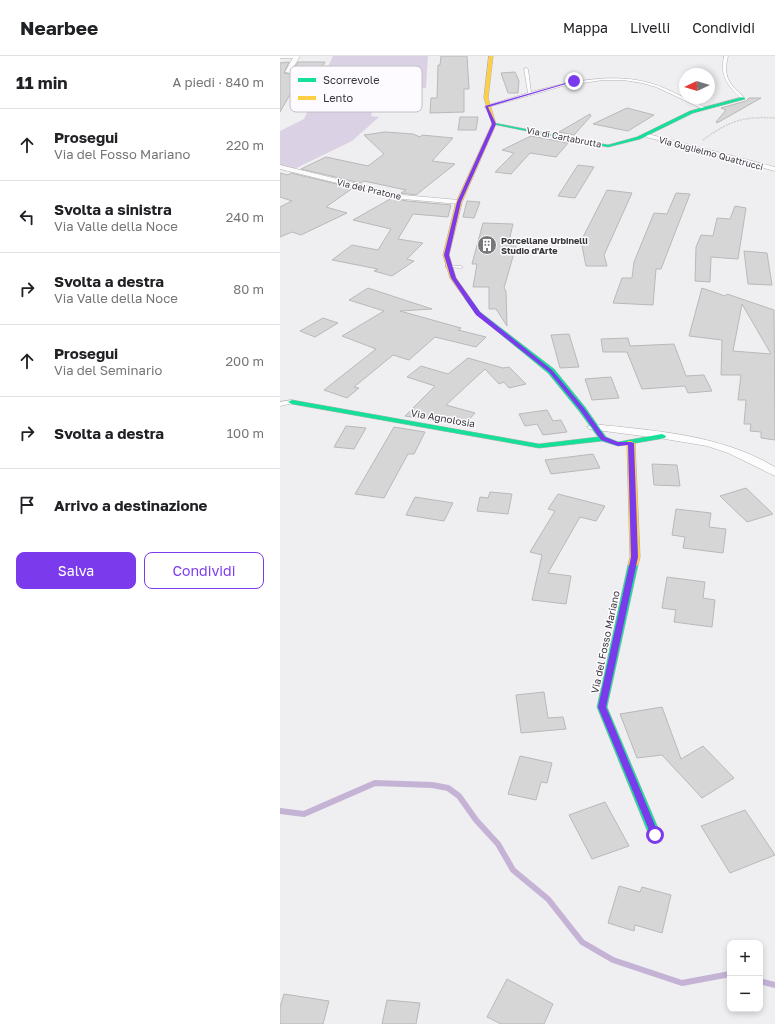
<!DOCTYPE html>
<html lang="it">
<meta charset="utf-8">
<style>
:root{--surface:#fff;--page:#f2f2f2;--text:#202124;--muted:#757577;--line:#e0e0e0;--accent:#7c3aed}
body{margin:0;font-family:"Golos Text",sans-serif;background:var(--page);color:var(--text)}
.controls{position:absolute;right:12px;bottom:12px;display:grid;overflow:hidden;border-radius:8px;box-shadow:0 2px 6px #0003}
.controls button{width:36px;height:36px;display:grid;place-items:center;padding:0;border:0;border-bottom:1px solid var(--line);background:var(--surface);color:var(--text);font:20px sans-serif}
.compass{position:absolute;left:399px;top:12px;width:36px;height:36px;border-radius:50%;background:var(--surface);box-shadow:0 2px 6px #0003;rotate:266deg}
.stop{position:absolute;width:12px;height:12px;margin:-9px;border:3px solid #7c3aed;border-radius:50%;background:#fff}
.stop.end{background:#7c3aed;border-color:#fff;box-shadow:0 1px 4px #0008}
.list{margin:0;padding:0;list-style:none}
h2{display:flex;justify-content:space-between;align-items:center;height:52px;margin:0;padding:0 16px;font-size:17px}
h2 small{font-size:13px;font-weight:400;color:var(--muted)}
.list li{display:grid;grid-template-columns:26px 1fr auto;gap:12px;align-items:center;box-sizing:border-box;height:72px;padding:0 16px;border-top:1px solid var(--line)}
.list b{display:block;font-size:15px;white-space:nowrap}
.list p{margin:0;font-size:13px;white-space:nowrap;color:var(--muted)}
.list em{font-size:13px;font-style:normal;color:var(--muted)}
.actions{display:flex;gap:8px;padding:12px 16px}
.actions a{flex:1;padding:9px 0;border:1px solid var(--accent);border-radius:8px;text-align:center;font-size:14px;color:var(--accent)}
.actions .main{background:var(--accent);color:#fff}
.icon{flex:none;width:22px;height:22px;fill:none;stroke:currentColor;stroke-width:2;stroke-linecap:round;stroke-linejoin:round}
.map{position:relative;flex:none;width:495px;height:968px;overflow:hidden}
header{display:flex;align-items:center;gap:24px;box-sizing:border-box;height:56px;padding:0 20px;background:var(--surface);border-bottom:1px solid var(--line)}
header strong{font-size:19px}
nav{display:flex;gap:22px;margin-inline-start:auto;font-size:14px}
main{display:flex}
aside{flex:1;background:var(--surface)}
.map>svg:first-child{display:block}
.green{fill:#dbd1e5}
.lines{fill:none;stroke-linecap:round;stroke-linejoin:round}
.stream{stroke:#c5b3d6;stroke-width:6}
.building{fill:#d7d6d6;stroke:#b9b9b9;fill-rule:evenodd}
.lane-casing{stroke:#b1b0b2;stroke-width:1}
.street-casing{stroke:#b1b0b2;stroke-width:1}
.fast-casing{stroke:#b1b0b2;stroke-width:1}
.slow-casing{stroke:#b1b0b2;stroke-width:1}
.path{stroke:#cfcfd0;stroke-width:1.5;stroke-dasharray:2 1;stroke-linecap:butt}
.lane{fill:#fdfcfd;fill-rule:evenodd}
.street{fill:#fdfcfd;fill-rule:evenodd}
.fast{fill:#16e098;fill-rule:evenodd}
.slow{fill:#ffcf43;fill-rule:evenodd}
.route{fill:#7c3aed}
.labels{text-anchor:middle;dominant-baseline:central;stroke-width:3;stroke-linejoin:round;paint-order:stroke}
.far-street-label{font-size:9px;fill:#383739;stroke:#fdfbff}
.far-poi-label{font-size:9px;font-weight:bold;fill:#383739;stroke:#fdfbff;text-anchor:start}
.street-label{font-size:10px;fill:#383739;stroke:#fdfbff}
.key{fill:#fdfbff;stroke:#c2c0c4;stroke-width:1}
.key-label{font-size:11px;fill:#383739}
</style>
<header>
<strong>Nearbee</strong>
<nav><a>Mappa</a><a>Livelli</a><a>Condividi</a></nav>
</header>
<main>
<aside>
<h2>11 min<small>A piedi · 840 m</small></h2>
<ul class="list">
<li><svg class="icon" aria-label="ahead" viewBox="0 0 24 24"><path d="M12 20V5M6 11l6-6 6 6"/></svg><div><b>Prosegui</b><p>Via del Fosso Mariano</p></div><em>220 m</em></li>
<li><svg class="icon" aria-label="left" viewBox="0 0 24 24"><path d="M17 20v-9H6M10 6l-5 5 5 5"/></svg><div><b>Svolta a sinistra</b><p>Via Valle della Noce</p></div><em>240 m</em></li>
<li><svg class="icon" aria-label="right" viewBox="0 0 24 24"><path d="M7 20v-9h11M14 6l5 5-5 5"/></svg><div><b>Svolta a destra</b><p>Via Valle della Noce</p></div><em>80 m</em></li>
<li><svg class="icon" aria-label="ahead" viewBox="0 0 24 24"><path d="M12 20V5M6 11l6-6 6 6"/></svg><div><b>Prosegui</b><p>Via del Seminario</p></div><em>200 m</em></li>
<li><svg class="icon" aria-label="right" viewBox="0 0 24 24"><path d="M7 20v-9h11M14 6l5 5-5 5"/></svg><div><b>Svolta a destra</b></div><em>100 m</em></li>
<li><svg class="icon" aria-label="arrive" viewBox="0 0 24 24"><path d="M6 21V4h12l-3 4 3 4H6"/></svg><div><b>Arrivo a destinazione</b></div></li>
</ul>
<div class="actions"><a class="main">Salva</a><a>Condividi</a></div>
</aside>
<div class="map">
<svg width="495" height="968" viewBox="0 0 495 968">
<rect width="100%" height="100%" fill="#efeef1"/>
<path class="green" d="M53,0h95l-2,32 -49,4 -6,24 8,1 -27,24 -62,30 -10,-3v-37l24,-12z"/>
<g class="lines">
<g class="stream">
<path d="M0,755l24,3 71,-31 57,2 16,3 11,8 17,24 22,24 15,26 35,29 34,43 31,18 69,23 48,-9"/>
<path d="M480,925l15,4"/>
</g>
</g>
<g class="building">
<path d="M161,0h26l2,33h-5v23l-34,1 1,-15h6l1,-33h2z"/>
<path d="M9,6l-5,11 6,1 8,-12h27l-8,15h-17l-20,35v-49z"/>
<path d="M235,16l4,9 -1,12h-10l-7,-20z"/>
<path d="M469,42h12l-44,25 -1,-1 10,-12 -5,-2 25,-7z"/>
<path d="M347,52l27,7 -26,16 -35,-7z"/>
<path d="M310,58l1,2 -17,19 -15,-3z"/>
<path d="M180,61h18l-2,13h-18z"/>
<path d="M105,76l28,2 7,3 2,-2 31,3 -21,23 23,3 -39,31 -15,-2 5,-3 -42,-9 -3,2 -60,-14 25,-12 42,9 16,-12 -20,-19z"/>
<path d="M251,80l37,7 -12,14 -26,-4 -19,21 -16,-2 19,-19 -12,-3z"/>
<path d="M298,109l16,2 -19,31 -17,-2z"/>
<path d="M0,117l8,2 3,-2 62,15 -27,19 21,6 -46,22 -9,-3 -12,5v-30l12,-6 -12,-4z"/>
<path d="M327,134l25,3 -28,62 3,11h-21l-5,-25z"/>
<path d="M396,137l14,1 -29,75h-5l-3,36 -40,-2 9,-25h10l2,-16 20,-49 13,1z"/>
<path d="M112,142l15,3 44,4 -3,12 -35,-3 -15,25 25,4 -16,16 7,2 -22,15 -18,-5 4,-2 -46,-9 20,-15 26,5 13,-21 -38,-9z"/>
<path d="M187,145l13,1 -6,16 -11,-1z"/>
<path d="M455,150l11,2 -8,51 -27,-2 -1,25 -15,-1 1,-34 5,-12 12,1 4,-18 13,1z"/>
<path d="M203,167l30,1 -5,21 8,1 -12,42 2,3 1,35 -11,-17h-7v-22h-16l4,-23h-5z"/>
<path d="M464,195l23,2 5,32 -24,-1z"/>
<path d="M88,232l64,21 -32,2 61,17 -3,2 28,7 -10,10 -41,-10 -26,23 -16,-5 -39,32 5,1 -12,10 -23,-8 52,-41 -34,-13 42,-25 -35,-11z"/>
<path d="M422,232l23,8 2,-2 47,16 1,130 -14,-2v-6l-11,-1 1,-7h-7l2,-24h-8l3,-25h-20l1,-35 -33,-4zM462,248l29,50 -38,-3z"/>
<path d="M43,262l15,5 -23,14 -15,-6z"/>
<path d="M289,278l10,33 -19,1 -9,-33z"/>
<path d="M348,282l2,8 44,-2 12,32 18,-1 8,16 -24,2 -3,-7 -43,3 -15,-37h-24l-2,-13z"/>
<path d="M188,302l35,10 6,-1 17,17 -17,4 -5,-6 -5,2 -14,-15 -39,36 29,8 -12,13 -31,-9 -1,3 -26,-4 30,-30 -28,-9 14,-11 27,8z"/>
<path d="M331,321l8,21 -27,2 -7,-21z"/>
<path d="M267,354l6,11 8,-1 6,12 -24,3 -6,-11 -12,2 -6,-12z"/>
<path d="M66,370l20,2 -12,21 -20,-2z"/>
<path d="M114,371l31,5 -11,22h-6l-24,44 -29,-4z"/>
<path d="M313,398l7,14 -49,6 -6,-14z"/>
<path d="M372,408l25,1 3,21 -26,-1z"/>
<path d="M466,432l27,26 -26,8 -27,-26z"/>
<path d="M210,436l22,2 -4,20 -31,-3 3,-14 8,1z"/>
<path d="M278,438l47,12 -9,15 -16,-4 -32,56 23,3 -5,28 -34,-4 10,-45 -12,-3 25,-41 -7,-2z"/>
<path d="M135,441l38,6 -9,18 -38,-6z"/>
<path d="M396,453l35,4 -2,14 17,2 -3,24 -40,-5 2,-11 -13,-2z"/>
<path d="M387,521l38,5 -2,16 12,2 -3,27 -38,-5 2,-12 -14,-2z"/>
<path d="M264,636l4,26 15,-1 3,12 -45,4 -5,-38z"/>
<path d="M382,651l19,52 22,-13 31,32 -32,20 -40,-43 -25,3 -17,-44z"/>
<path d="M240,700l32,7 -5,20 -6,-1 -5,18 -28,-6z"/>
<path d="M325,746l24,44 -37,13 -23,-44z"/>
<path d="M465,754l30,45 -45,18 -29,-47z"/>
<path d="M339,830l21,6 2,-5 29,8 -9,38 -27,-8 -1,6 -26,-8z"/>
<path d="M227,923l46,25 -9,20h-43l-14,-7z"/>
<path d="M4,938l45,7 -6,23h-43v-17z"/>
<path d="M107,944l33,3 -4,21h-34z"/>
</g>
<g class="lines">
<defs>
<g id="lane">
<path d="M444,0h4c-5,21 1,28 16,41v2h-2c-15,-14 -22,-22 -18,-43z"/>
<path d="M246,12l2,1 3,23c38,-10 80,-20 119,-9 11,3 21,8 31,13 8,4 17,7 25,12l-3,1 -47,-22 -14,-4 -19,-3h-20l-40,6 -78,22v-2l43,-13 -4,-24z"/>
<path d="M166,209l15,1 2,1 -2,1 -13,-1h-2z"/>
<path d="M12,344l2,1v2l-14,3v-4z"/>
</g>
<g id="street">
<path d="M0,0h20l-10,17 -5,-1 8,-14h-13z"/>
<path d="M368,78l127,33v4l-129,-34v-2z"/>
<path d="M0,109l123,30 56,5 4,2 -4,2 -56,-5 -123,-30z"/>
<path d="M313,368c63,7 126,10 182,43v9l-47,-23 -21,-7 -42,-7 -76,-10 -2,-2z"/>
</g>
<g id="fast">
<path d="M463,41l2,2 -52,14 -53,26 -32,8 -116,-23 2,-1 114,22 29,-8 53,-26z"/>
<path d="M188,241l2,1 10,14 74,57 31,38 21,30 12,5 44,-8 4,2 -1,2 -47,8 -16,-5 -63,7 -247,-44 -4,-2 4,-2 247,44 59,-7 -19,-26 -31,-38 -72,-59 -11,-15z"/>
<path d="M353,506l5,3 -31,142 54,128 -2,4 -4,1 -4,-1 -2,-4 -52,-128 31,-142z"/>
</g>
<g id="slow">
<path d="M209,0h4l-5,42 8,26 -34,78 -13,53 7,23 15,21 -3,2 -2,-1 -16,-22 -7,-23 13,-53 36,-78 -8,-26z"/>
<path d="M348,385h3l4,2 5,114 -2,8 -5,3 -5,-3 2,-8 -3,-114z"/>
</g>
</defs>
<use href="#lane" class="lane-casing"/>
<use href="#street" class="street-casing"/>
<use href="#fast" class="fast-casing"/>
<use href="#slow" class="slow-casing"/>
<path class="path" d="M423,84c26,-19 40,-24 72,-22"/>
<use href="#lane" class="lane"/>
<use href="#street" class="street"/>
<use href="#fast" class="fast"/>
<use href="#slow" class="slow"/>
</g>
<path class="route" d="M293,25h3l-88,26 8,17 -35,78 -12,53 7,23 24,34 72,58 32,38 21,29 13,5h13l3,1 4,114 -32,150 53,128 -4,4 -4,-4 -53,-128 33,-150 -3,-112 -10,1 -17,-6 -21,-30 -31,-38 -73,-57 -25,-37 -7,-23 13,-53 35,-78 -7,-18z"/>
<defs>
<symbol id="building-disc" viewBox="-11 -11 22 22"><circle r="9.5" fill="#787779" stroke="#fdfbff"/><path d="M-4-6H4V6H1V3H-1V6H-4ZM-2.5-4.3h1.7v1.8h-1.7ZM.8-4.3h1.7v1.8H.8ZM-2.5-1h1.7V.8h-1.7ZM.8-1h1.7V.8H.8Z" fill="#fff"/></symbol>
</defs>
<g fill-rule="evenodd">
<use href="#building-disc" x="196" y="178" width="22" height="22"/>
</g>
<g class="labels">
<g class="far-street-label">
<text transform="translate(284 81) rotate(11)">Via di Cartabrutta</text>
<text transform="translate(431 97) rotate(15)">Via Guglielmo Quattrucci</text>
<text transform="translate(89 133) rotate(13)">Via del Pratone</text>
</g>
<g class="far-poi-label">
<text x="221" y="184">Porcellane Urbinelli<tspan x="221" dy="10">Studio d'Arte</tspan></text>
</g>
<g class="street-label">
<text transform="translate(163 362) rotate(10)">Via Agnolosia</text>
<text transform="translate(325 586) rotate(-78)">Via del Fosso Mariano</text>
</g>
</g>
<rect x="10" y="10" width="132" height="46" rx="6" class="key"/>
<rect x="18" y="22" width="18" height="4" fill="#16e098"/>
<rect x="18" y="40" width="18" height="4" fill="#ffcf43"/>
<g class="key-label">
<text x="43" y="28">Scorrevole</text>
<text x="43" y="46">Lento</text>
</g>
</svg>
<div class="controls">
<button>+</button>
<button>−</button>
</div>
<svg class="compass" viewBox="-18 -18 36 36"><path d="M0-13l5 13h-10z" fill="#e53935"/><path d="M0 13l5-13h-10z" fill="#757577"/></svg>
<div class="stop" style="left:375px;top:779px"></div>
<div class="stop end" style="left:294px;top:25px"></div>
</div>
</main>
